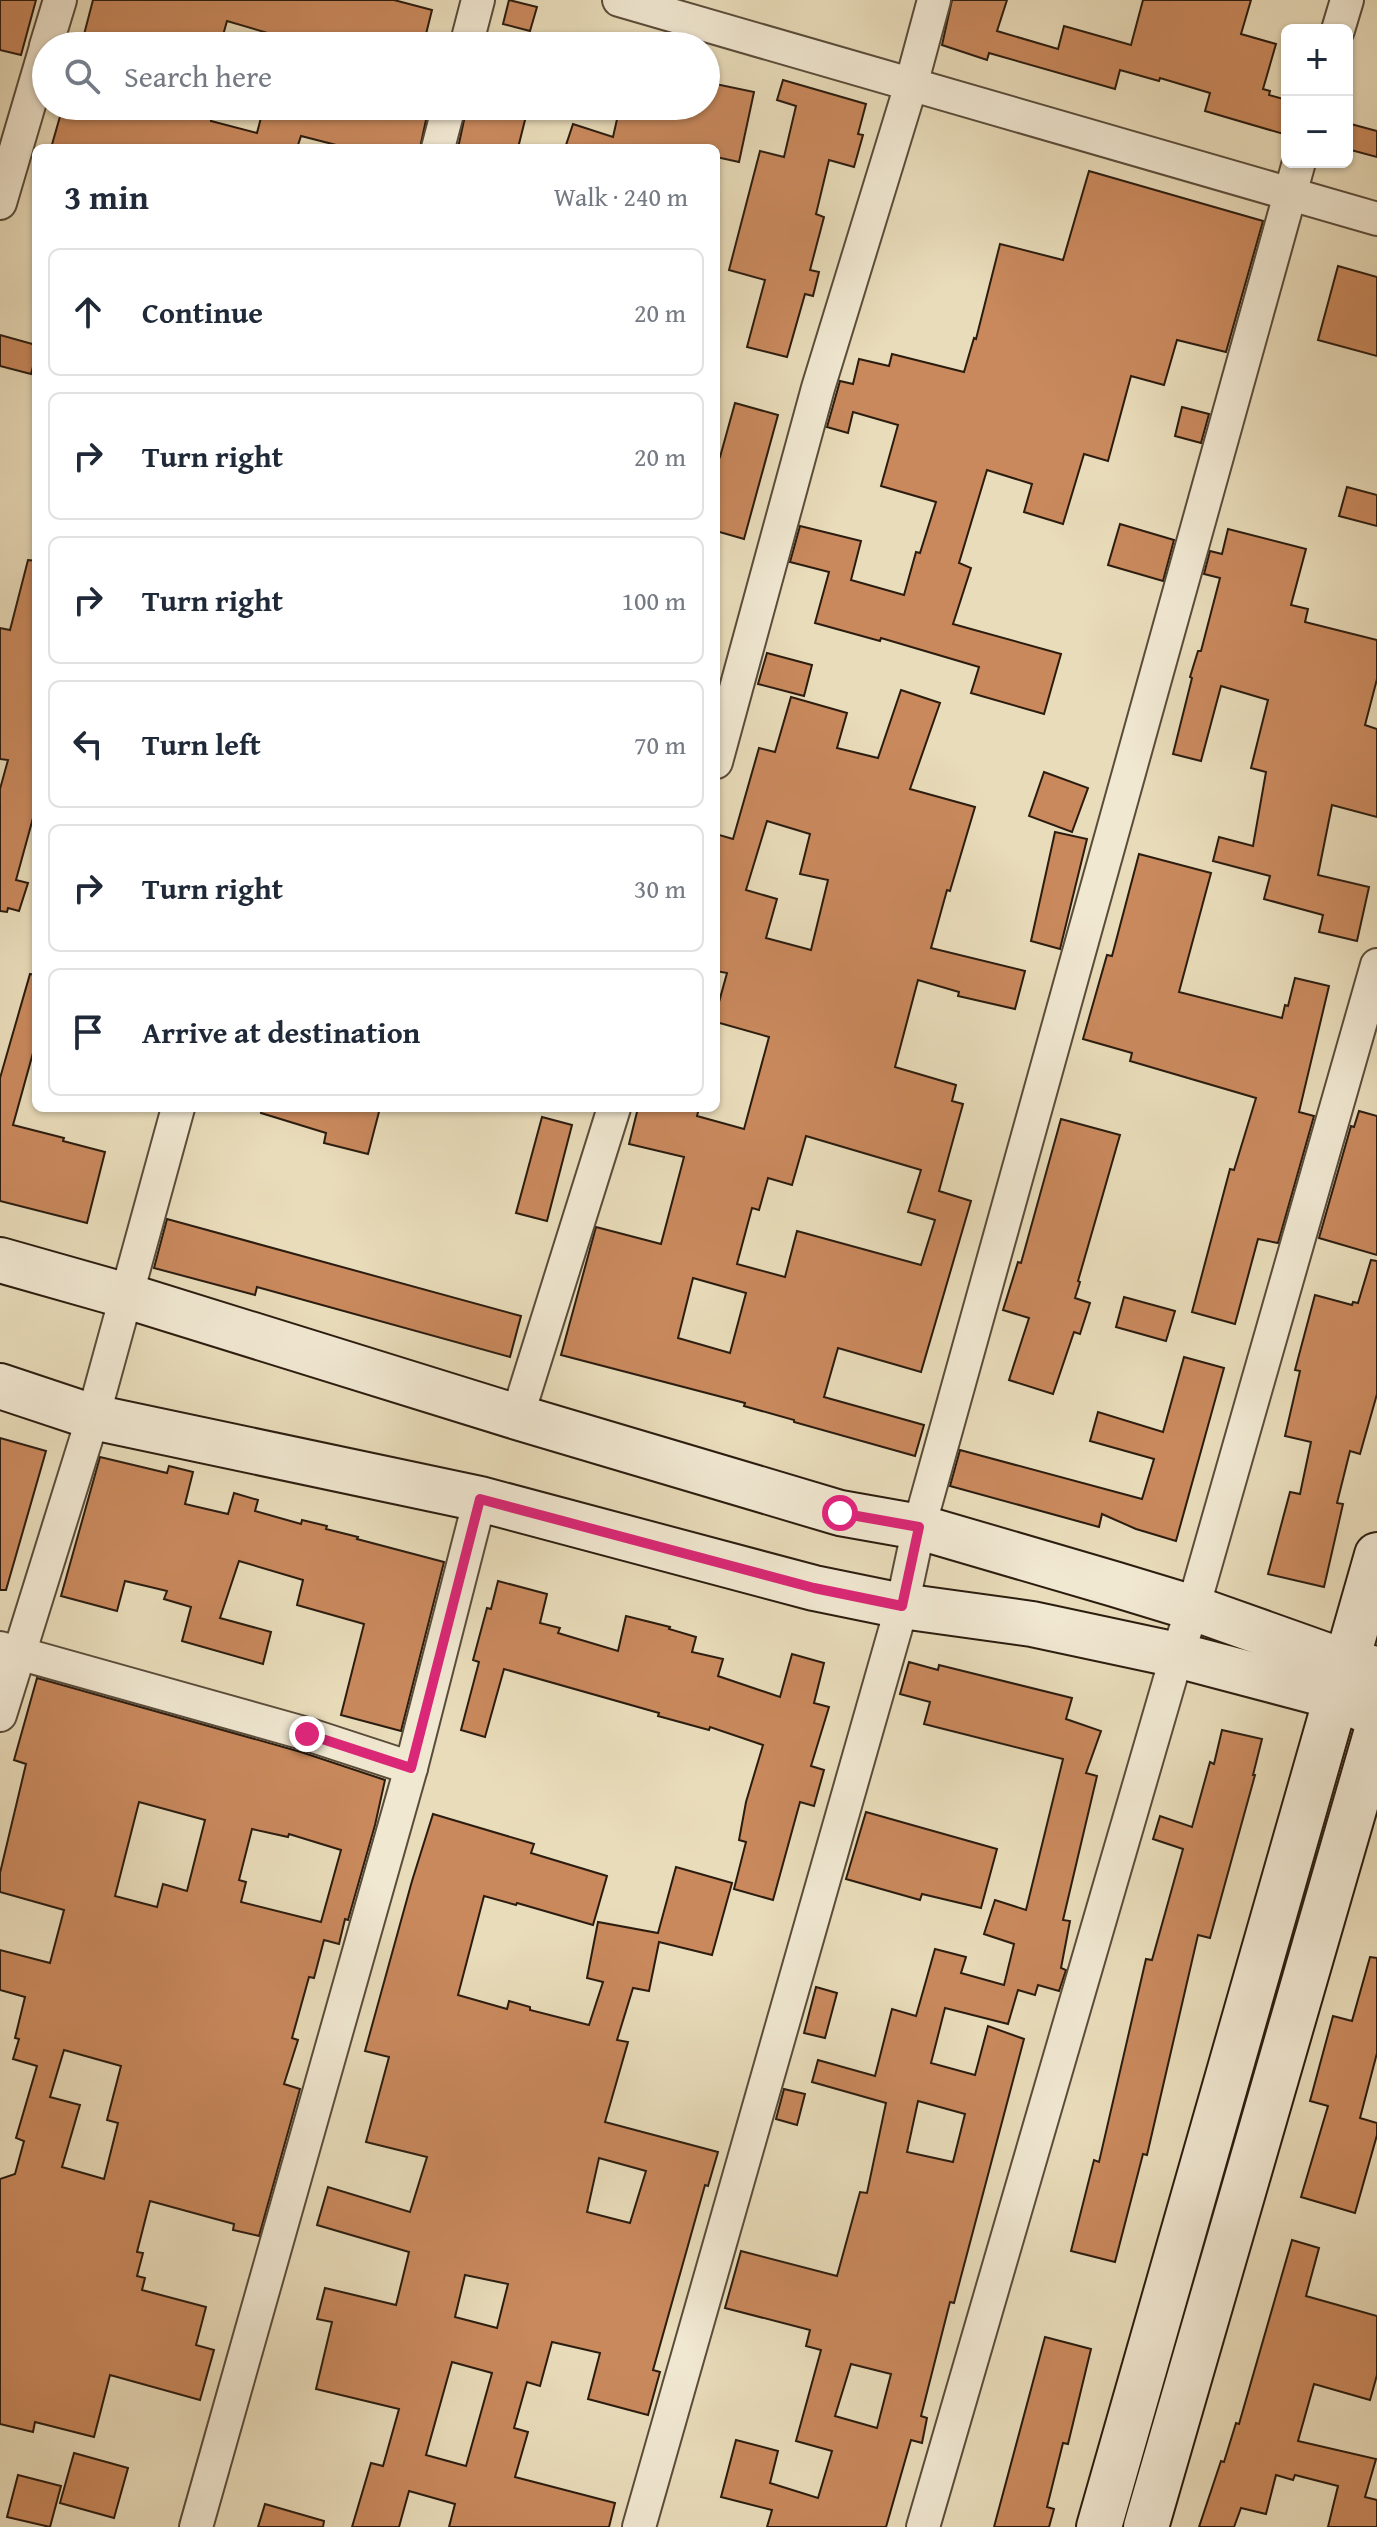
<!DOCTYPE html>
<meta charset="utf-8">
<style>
:root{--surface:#fff;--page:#f2f2f3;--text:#1f2937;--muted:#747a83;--line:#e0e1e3}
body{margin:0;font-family:"Gentium Book Plus",serif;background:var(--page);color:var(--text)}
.controls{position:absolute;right:24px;top:24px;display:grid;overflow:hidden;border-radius:12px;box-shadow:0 2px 6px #0004}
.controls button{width:72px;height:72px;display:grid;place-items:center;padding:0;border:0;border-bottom:2px solid var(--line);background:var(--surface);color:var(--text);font:40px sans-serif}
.stop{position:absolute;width:24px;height:24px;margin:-18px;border:6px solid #db2777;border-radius:50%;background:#fff}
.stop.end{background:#db2777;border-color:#fff;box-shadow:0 2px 8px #0008}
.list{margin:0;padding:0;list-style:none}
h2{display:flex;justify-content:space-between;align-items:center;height:104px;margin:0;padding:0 32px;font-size:34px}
h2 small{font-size:26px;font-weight:400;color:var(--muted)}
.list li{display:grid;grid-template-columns:52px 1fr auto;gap:24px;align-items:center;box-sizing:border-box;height:128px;margin:0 16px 16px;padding:0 16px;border:2px solid var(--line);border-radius:12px}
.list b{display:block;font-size:30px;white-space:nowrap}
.list em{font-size:26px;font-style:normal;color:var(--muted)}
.icon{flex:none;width:44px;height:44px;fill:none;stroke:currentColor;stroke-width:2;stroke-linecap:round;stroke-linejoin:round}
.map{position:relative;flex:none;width:1377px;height:2527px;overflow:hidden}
.search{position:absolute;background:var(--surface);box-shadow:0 2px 6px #0004;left:32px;top:32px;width:688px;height:88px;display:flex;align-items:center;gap:20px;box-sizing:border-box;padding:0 28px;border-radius:44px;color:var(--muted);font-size:30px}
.panel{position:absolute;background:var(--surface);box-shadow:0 2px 6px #0004;left:32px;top:144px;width:688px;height:968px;border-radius:12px}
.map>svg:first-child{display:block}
.building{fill:#c9895d;stroke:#2b1c0f;stroke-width:2;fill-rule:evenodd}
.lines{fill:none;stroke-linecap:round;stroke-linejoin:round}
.street-casing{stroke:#5a4c3a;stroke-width:36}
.secondary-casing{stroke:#2b1c0f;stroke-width:48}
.street{stroke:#f1e8d2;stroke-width:32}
.secondary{stroke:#f1e8d2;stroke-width:44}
.route{stroke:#db2777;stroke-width:10}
</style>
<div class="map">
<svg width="1377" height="2527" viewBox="0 0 1377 2527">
<rect width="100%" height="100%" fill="#e9dcba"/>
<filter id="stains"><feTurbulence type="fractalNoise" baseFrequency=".0025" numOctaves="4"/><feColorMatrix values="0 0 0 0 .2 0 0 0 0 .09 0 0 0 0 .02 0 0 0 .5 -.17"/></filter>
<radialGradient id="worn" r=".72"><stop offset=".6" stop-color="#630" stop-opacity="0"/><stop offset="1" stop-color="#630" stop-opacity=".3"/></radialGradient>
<g class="building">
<path d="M0,0h36l-15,55 -21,-5z"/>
<path d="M93,0h301l38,10 -9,36h-111l-85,-25 -7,25h-139z"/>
<path d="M509,0l28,7 -7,24 -27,-7z"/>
<path d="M952,0h55l-10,31 61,18 6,-23 67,19 12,-45h108l-10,34 35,10 -13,45 7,2 -1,4 18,5v35l-82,-24 5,-18 -50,-15 -1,3 -39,-11 -5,19 -126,-36 -2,7 -45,-15z"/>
<path d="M783,80l83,24 -8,30 5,1 -9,32 -25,-7 -13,54 8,3 -14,53 9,2 -6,24 -8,-2 -18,63 -40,-10 18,-67 -36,-10 31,-119 24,6 12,-51 -19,-6z"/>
<path d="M706,82l48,10 -15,70 -23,-5v-9h-151l8,-24 40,13 7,-31h86z"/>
<path d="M63,106h131l19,5 -2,10 46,12 7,-27h165l-9,42h-72l-47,-12 -4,12h-246z"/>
<path d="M467,106h35l25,6 -9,36h-60z"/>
<path d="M1347,123l30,8v26l-30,-8z"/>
<path d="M1089,171l174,50 -37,131 -49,-12 -13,45 -33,-9 -23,85 -24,-7 -21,70 -39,-12 8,-28 -45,-14 -28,93 12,5 -18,56 108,30 -17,60 -73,-21 8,-26 -98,-29 -1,3 -65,-18 14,-51 -39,-10 10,-36 61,15 -10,39 53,15 12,-43 4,1 16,-51 -55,-16 17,-61 -45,-13 -5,21 -21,-6 13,-46 13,3 6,-25 30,7 3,-12 72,18 10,-34 2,1 24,-95 63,16z"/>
<path d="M1338,266l39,11v79l-59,-16z"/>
<path d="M0,335l36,10v11l-5,18 -31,-8z"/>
<path d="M735,403l43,12 -34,124 -28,-8v-75l4,1z"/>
<path d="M1182,407l27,7 -8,29 -26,-7z"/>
<path d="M1347,487l30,8v31l-38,-10z"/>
<path d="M1120,524l54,16 -11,41 -55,-16z"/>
<path d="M1228,529l78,20 -15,56 17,4 -3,13 72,18v39l-12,46 12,4v88l-45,-12 -14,70 51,12 -12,54 -38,-9 4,-17 -59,-16 6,-23 -57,-15 6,-24 34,9 13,-74 -15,-4 17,-68 -47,-14 -20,75 -28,-7 19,-76 -2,-1 8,-26h3l19,-73 -16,-4 6,-23 12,3z"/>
<path d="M28,560l8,1v246l-20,73 12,3 -9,28 -11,-3 -1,4 -7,-1v-122l8,-29 -8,-1v-131l10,2z"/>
<path d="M767,653l45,12 -8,31 -46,-12z"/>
<path d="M901,690l39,13 -30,86 65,18 -25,84 -3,-1 -16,58 94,23 -10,38 -57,-13 1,-4 -41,-12 -23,87 61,18 -4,16 11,3 -24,87 32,10 -50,171 -83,-24 -14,49 100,28 -9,31 -121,-34v-2l-50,-14 1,-3 -184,-48 35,-128 65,17 23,-87 -55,-13 9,-36h61l-2,8 47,13 25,-92 -53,-15v-9l11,-40 -11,-2v-137l17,5 26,-91 16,4 16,-55 56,16 -10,35 41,10zM767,821l43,13 -10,40 28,6 -17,70 -45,-12 11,-39 -31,-9zM806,1136l115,34 -13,42 27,8 -14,45 -124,-34 -12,46 -48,-13 15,-56 7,2 9,-32 24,7zM693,1278l53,15 -16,60 -52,-15z"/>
<path d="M1044,772l44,16 -16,44 -43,-16z"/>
<path d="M1055,832l32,7 -27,110 -29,-8z"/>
<path d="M1139,854l72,19 -32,119 103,26 3,-13 3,1 7,-28 34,8 -30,126 15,4 -36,127 -20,-4 -23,85 -43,-12 38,-143 4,1 22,-72 -126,-37 2,-8 -49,-14 24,-84 5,1z"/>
<path d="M30,974l6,1v67l-23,83 51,13 -1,3 42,11 -18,71 -87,-22v-123z"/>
<path d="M262,1108h118l-12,46 -44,-11 2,-10 -65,-20z"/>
<path d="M1359,1111l18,5v139l-58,-17 32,-112 3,1z"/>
<path d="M542,1117l30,8 -25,96 -31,-8z"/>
<path d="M1061,1119l59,16 -42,146 2,1 -5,16 15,5 -10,31 -6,-2 -21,62 -44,-14 20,-62 -26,-8 15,-48 3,1z"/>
<path d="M167,1219l354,97 -11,41 -253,-70 -2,8 -101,-27z"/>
<path d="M1371,1260l6,1v133l-17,60 -10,-3 -13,52 6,1 -19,83 -56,-13 22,-82 10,2 11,-52 -26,-6 15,-65 -5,-1 20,-75 37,10 1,-3 5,1z"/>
<path d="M1124,1297l51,14 -9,30 -50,-14z"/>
<path d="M1184,1357l40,11 -48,173 -40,-12 -34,-15 -3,13 -149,-41 10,-36 182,49 12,-40 -64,-18 8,-29 65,20z"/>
<path d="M0,1438l46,13 -40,139h-6z"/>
<path d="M100,1457l67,16 2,-7 24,6 -8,32 43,10 6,-21 24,7 -3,11 46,13 1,-4 25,6 -1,3 32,8 -1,2 87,23 -43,169 -60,-16 23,-91 -67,-19 6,-25 -64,-19 -19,57 51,14 -8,32 -81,-23 9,-34 -27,-8 3,-8 -42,-10 -8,30 -56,-15z"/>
<path d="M498,1581l49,13 -7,29 20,5 -2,5 60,18 8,-35 44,11 -1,2 27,8 -4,15 31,7 -5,17 62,21 12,-43 32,9 -10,40 15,4 -18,59 13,4 -10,36 -14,-4 -27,98 -39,-11 12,-47 -7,-2 7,-38 17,-57 -53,-18 -1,3 -51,-14 1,-3 -155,-44 -19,68 -24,-7 18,-68 -6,-2 14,-52 4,1z"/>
<path d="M909,1662l29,8 1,-5 133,33 -6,21 35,12 -15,42 11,3 -34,144 7,1 -9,47 5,2 -7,21 -21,-6 -3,10 -17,-5 -10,34 -63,-16 -14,55 44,12 13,-49 36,13 -70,264 -4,-1 -29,114 6,2 -5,25 -11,-3 -25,87h-119l5,-17 -51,-13 15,-57 42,11 -8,32 48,15 14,-47 -36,-10 25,-91 -15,-4 4,-16 -85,-22 16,-57 96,25 23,-84 7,1 19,-90 -74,-21 6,-22 57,16 17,-67 24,7 19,-67 31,8 -5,16 43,12 10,-41 -30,-10 11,-34 31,10 37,-151 -139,-35 6,-22 -30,-8zM918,2101l47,13 -12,48 -46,-10zM851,2364l40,10 -14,54 -42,-12z"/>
<path d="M37,1678l264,74 84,28 -10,45 -27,95 -3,-1 -6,25 -15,-4 -10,38 -5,-1 -17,61 6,2 -14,44 16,5 -41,147 -26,-6 1,-6 -84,-23 -13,51 6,1 -6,23 8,2 -3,12 64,17 -10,38 18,5 -14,50 -90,-25 -16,62 -59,-15 -2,10 -33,-8v-245l15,-5 9,-33 -8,-3 21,-72 -24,-7 6,-20 -4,-1 10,-41 -25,-7v-40l50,13 14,-53 -64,-18v-19l26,-109 -12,-4zM139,1802l66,18 -18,71 -24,-7 -6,23 -42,-11zM252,1829l36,8 1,-3 52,16 -20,72 -80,-20 5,-20 -7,-2zM64,2050l57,16 -14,54 11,3 -14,56 -42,-12 18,-62 -30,-8z"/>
<path d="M1222,1730l40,9 -9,36h2l-45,163 -12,-3 -51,220 -4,-1 -28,108 -44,-11 23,-91 5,2 47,-203 6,1 31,-111 -30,-10 7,-23 32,11 18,-65 4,2z"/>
<path d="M866,1812l131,37 -16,59 -59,-14 -2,6 -74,-21z"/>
<path d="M433,1814l101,30 -3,9 76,23 -14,49 -76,-22 -1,2 -32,-9 -26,99 49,14 2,-8 21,6v3l59,15 14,-43 -16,-4 11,-56 60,11 18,-66 56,16 -20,72 -53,-13 -10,49 -16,-3 -16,52 11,2 -23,80 113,30 -10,34 -3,-1 -52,185 7,2 -12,43 -60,-16 12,-46 -48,-11 -12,44 -13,-4 -13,46 14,4 -13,45 100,26 -6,24h-160l6,-23 -46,-13 -10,36h-47l19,-64 12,3 16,-57 -83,-20 16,-67 -15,-3 8,-31 71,17 13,-53 -92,-27 11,-38 82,25 17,-55 -61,-15 23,-85 -24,-6 47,-170zM599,2158l47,13 -16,52 -43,-11zM465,2275l43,9 -11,44 -42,-11zM452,2362l40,11 -26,93 -40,-11z"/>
<path d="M1370,1957l7,1v95l-17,65 17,5v12l-22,78 -54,-16 27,-91 -18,-5 23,-85 19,5z"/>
<path d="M816,1987l21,6 -12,45 -21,-5z"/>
<path d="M784,2089l21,5 -8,31 -21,-6z"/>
<path d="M1292,2240l27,8 -13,48 71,20v59l-7,25 -56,-16 -16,57 78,18 -11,38 12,3v27h-49l10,-41 -43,-11 -2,5 -17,-5 -10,39 -25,-6 -7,19h-35l22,-66 3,1 12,-39 3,1z"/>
<path d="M1045,2337l46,12 -23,95 -5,-1 -16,64 7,2 -5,18h-55z"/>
<path d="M74,2453l54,15 -14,50 -54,-15z"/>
<path d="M18,2475l43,11 -11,41 -43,-10z"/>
<path d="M265,2504l59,17 -1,6h-65z"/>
</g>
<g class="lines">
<defs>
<g id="street">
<path d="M619,0l758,219"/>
<path d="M1338,30l9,-30"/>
<path d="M46,46l14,-46"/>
<path d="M466,46l12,-46"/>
<path d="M438,148l11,-42"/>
<path d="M0,203l46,-156"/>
<path d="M716,762l102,-374 93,-303 23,-85"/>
<path d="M517,1417l97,-309"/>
<path d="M0,1648l307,86 104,34"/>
<path d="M0,1715l93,-298 85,-309"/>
<path d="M196,2527l215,-759 69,-269"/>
<path d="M639,2527l263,-921 17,-79 380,-1365"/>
<path d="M923,2527l254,-872 16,-47 184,-643"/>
</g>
<g id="secondary">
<path d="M0,1260l127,36 390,121 323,96 79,14 195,57 79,24 152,54 32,7"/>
<path d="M0,1386l93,31 387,82 334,89 88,18 130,18 145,31 159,42 41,18"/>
<path d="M1099,2527l278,-972"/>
<path d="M1146,2527l231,-797"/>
</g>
</defs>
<use href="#street" class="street-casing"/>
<use href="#secondary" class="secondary-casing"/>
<use href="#street" class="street"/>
<use href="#secondary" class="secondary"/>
</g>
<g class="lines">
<path class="route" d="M307,1734l104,34 69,-269 334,89 88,18 17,-79 -79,-14"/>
</g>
<rect width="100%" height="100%" filter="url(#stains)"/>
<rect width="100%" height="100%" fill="url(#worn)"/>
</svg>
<div class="controls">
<button>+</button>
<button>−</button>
</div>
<div class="stop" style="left:840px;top:1513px"></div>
<div class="stop end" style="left:307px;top:1734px"></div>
<div class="search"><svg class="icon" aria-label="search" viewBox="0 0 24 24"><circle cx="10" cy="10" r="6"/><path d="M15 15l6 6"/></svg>Search here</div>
<section class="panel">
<h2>3 min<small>Walk · 240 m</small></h2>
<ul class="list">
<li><svg class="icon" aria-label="ahead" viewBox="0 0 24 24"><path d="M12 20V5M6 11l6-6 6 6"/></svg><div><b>Continue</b></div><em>20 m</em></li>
<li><svg class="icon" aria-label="right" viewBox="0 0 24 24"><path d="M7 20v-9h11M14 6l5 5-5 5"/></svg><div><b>Turn right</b></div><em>20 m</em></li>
<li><svg class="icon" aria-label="right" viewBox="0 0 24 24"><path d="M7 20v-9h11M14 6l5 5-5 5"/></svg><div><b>Turn right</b></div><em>100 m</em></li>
<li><svg class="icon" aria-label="left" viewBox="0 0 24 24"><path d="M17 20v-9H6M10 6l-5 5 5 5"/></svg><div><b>Turn left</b></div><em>70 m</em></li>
<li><svg class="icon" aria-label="right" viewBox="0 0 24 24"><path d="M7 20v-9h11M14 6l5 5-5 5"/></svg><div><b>Turn right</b></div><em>30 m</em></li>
<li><svg class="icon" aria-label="arrive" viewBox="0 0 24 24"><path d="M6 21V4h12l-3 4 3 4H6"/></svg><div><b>Arrive at destination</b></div></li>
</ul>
</section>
</div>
